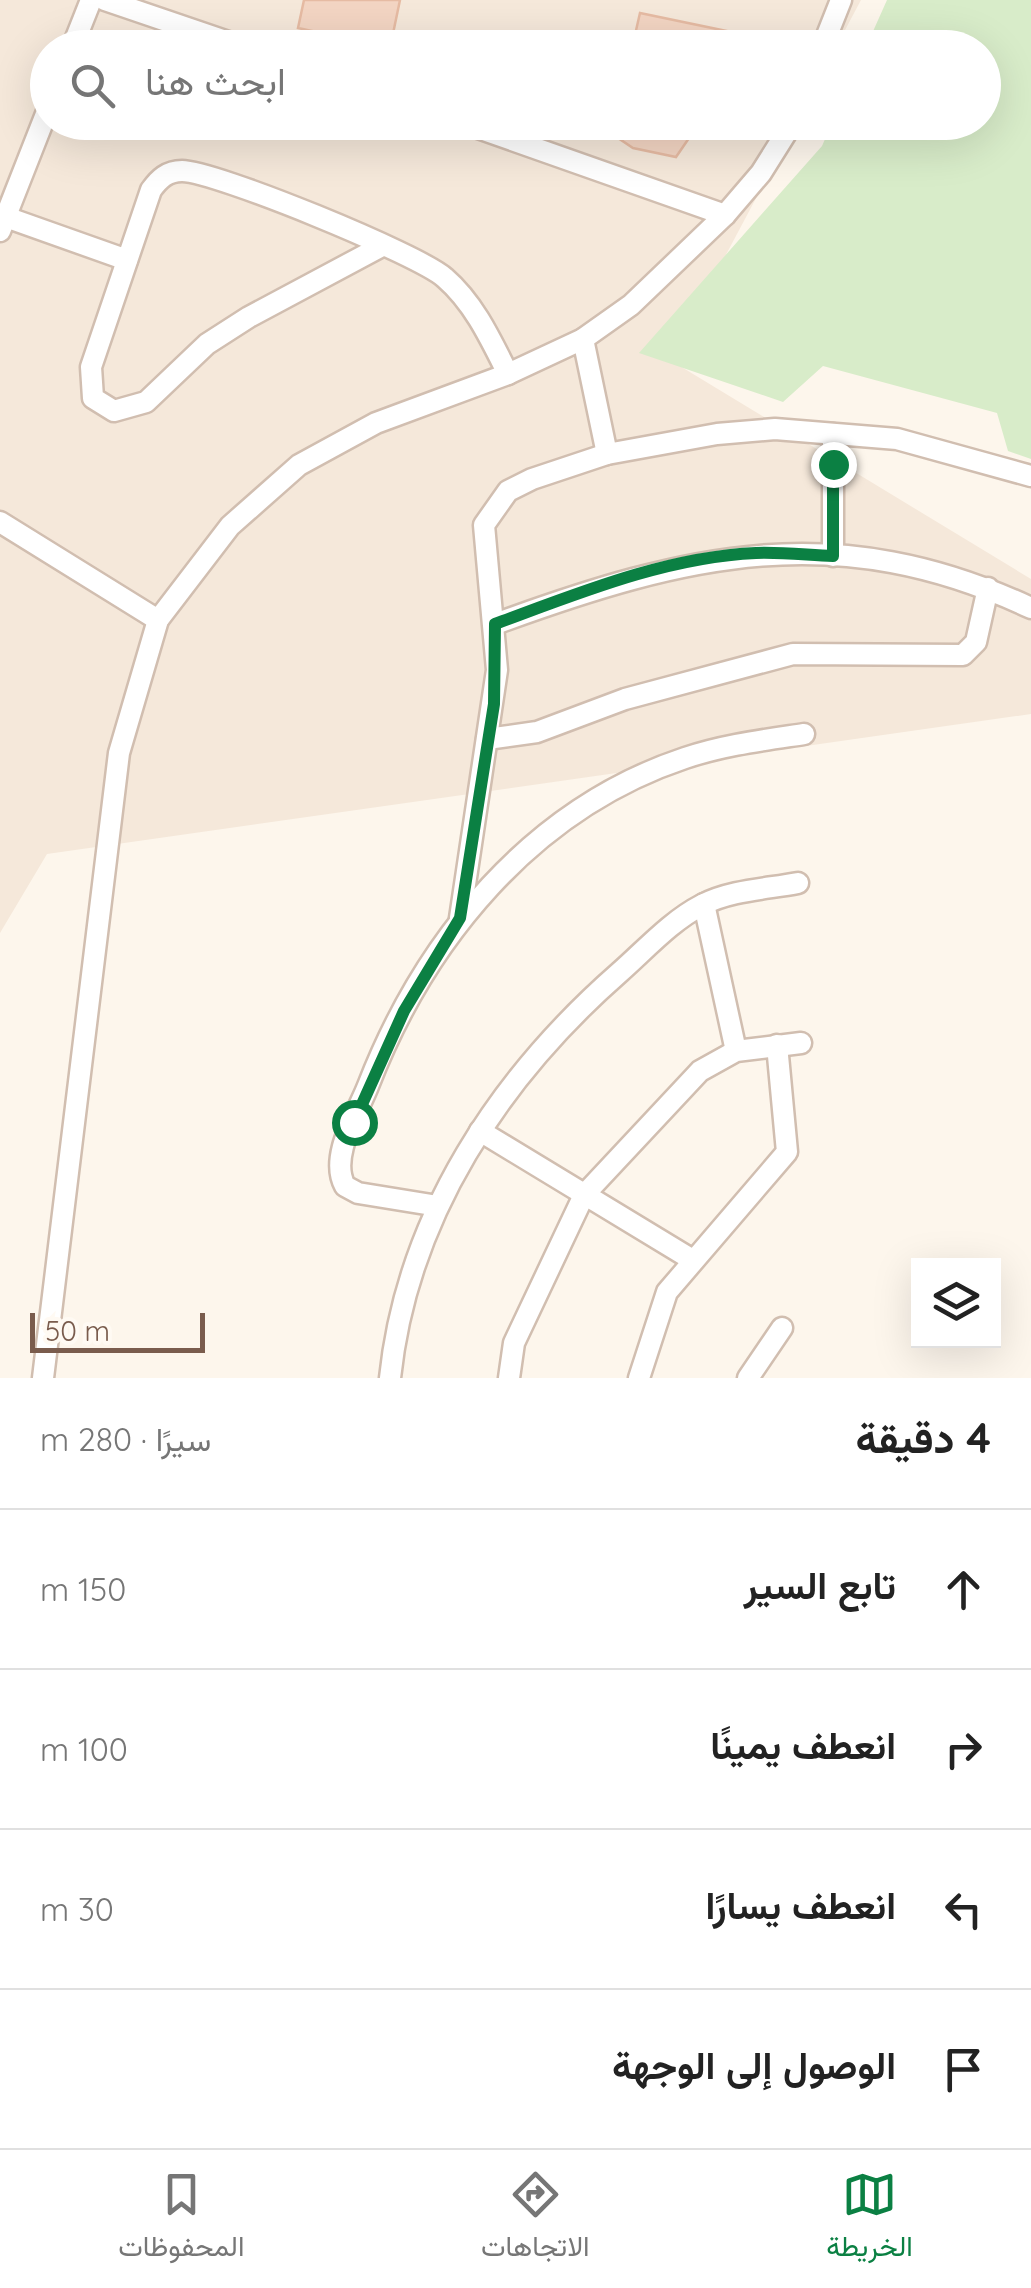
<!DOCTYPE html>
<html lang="ar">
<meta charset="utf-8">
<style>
:root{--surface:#fff;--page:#f6f6f6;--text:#222;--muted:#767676;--line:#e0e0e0;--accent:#0b8043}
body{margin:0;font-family:Quicksand,Vazirmatn,sans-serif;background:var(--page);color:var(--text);direction:rtl}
.controls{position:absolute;right:30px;bottom:30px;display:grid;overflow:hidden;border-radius:0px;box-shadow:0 10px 40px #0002}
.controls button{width:90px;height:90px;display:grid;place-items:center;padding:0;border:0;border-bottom:2px solid var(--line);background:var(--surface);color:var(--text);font:50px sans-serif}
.scale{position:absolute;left:30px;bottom:25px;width:175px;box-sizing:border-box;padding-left:10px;border:5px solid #7a5c4d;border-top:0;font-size:28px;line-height:35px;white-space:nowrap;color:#7a5c4d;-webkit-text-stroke:8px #fffaf3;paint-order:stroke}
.stop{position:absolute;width:30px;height:30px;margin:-22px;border:8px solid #0b8043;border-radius:50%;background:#fff}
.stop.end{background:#0b8043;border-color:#fff;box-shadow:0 2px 10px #0008}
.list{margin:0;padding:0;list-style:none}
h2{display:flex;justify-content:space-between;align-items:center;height:130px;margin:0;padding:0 40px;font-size:42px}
h2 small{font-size:32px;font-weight:400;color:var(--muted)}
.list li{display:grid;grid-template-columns:65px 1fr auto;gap:30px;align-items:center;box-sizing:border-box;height:160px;padding:0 40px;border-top:2px solid var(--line)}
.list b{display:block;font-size:38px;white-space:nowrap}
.list em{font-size:32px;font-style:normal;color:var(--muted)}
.icon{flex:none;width:55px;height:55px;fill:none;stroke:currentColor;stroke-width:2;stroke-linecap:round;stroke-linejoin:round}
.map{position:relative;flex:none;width:1031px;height:1378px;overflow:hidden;direction:ltr}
.search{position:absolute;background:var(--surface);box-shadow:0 10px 40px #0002;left:30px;right:30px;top:30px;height:110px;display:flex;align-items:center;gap:25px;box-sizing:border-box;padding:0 35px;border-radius:55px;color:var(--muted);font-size:38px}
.sheet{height:770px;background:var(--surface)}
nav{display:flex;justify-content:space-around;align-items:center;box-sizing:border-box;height:140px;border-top:2px solid var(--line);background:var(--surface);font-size:28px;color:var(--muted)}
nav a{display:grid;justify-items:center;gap:5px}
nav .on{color:var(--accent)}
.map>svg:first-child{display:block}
.residential{fill:#f5e8da}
.green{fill:#d8ecc9}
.building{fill:#f3d5c3;stroke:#e6bba3;stroke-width:2.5}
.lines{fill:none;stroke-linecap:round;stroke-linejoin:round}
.minor-casing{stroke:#d1beb0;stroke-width:25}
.minor{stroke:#fff;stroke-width:20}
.route{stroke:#0b8043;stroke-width:12}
</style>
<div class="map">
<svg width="1031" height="1378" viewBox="0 0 1031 1378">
<rect width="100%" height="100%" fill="#fdf6ec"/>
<path class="residential" d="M0,0h861l-25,47 -788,1v74l748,1 -126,237 361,219v135l-984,140 -47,79z"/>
<path class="green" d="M887,0h144v459l-23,-8 -11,-38 -174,-47 -40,36 -144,-49 183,-207 10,-23 152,-1v-74l-118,-1z"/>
<g class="building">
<path d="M304,0h96l-10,48 -92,-20z"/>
<path d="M640,13l96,20 25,15h-129z"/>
<path d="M597,122h103l-24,35 -43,-9 -21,-14 -16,-4z"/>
</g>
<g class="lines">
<defs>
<g id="minor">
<path d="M105,0l141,48"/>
<path d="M72,48l19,-48"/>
<path d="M822,48l19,-48"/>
<path d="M461,122l264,93"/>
<path d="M0,215l127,45"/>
<path d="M0,231l48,-122"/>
<path d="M382,246l-133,71 -42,27 -61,58 -32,9 -21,-13 -2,-31 60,-177c8,-11 16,-19 31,-19 33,0 238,84 263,107 29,25 46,62 63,96"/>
<path d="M583,339l24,115"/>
<path d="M0,522l158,98"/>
<path d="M833,556v-122"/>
<path d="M495,624c192,-70 341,-107 536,-16"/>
<path d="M487,739l50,-7 88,-33 168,-45 170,1 13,-13 12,-54"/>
<path d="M704,904l32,147"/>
<path d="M460,918l37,-248 -13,-145 24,-34 24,-12 75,-25 110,-20 58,-5 122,10 134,37"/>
<path d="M480,1131l211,128"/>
<path d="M438,1206l-80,-13 -13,-7c-16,-29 12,-72 23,-100 57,-147 164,-277 317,-328 38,-13 79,-18 119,-24"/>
<path d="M43,1378l76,-625 39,-133 72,-94 69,-61 77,-42 132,-49 75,-35 48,-34 94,-90 36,-42 32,-51"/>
<path d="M390,1378c17,-162 110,-301 230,-406 26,-23 51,-51 82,-67 29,-15 65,-16 96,-22"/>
<path d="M509,1378l5,-35 70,-148 116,-124 36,-20 65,-8"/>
<path d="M639,1378l28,-86 120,-140 -10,-107"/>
<path d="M748,1378l34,-50"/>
</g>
</defs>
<use href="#minor" class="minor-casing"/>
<use href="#minor" class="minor"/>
</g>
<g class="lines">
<path class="route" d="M354,1122l50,-111 56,-93 34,-214 1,-80c84,-31 171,-67 261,-71 25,-1 51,2 77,3v-92"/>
</g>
</svg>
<div class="controls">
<button><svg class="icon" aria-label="layers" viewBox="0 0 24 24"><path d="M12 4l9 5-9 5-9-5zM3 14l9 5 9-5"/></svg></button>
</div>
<div class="scale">50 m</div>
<div class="stop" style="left:354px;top:1122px"></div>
<div class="stop end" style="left:833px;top:464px"></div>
<div class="search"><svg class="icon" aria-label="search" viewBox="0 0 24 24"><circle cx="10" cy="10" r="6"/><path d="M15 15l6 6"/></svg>ابحث هنا</div>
</div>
<section class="sheet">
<h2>4 دقيقة<small>سيرًا · 280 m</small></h2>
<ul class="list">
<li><svg class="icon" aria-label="ahead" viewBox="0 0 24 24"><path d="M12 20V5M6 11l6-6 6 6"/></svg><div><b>تابع السير</b></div><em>150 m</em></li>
<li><svg class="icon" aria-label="right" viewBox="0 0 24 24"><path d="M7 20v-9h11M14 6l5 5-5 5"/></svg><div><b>انعطف يمينًا</b></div><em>100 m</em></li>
<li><svg class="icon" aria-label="left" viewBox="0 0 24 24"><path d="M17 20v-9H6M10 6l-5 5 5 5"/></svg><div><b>انعطف يسارًا</b></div><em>30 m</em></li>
<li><svg class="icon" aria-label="arrive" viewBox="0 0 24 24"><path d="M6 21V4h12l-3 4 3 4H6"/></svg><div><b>الوصول إلى الوجهة</b></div></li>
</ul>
</section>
<nav>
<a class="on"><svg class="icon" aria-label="map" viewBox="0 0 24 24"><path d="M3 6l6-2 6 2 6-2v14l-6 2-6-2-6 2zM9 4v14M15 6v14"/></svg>الخريطة</a>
<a><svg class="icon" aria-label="directions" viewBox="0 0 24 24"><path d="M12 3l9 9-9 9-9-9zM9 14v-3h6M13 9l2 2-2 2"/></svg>الاتجاهات</a>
<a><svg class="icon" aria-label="saved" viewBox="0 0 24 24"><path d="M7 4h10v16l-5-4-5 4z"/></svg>المحفوظات</a>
</nav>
